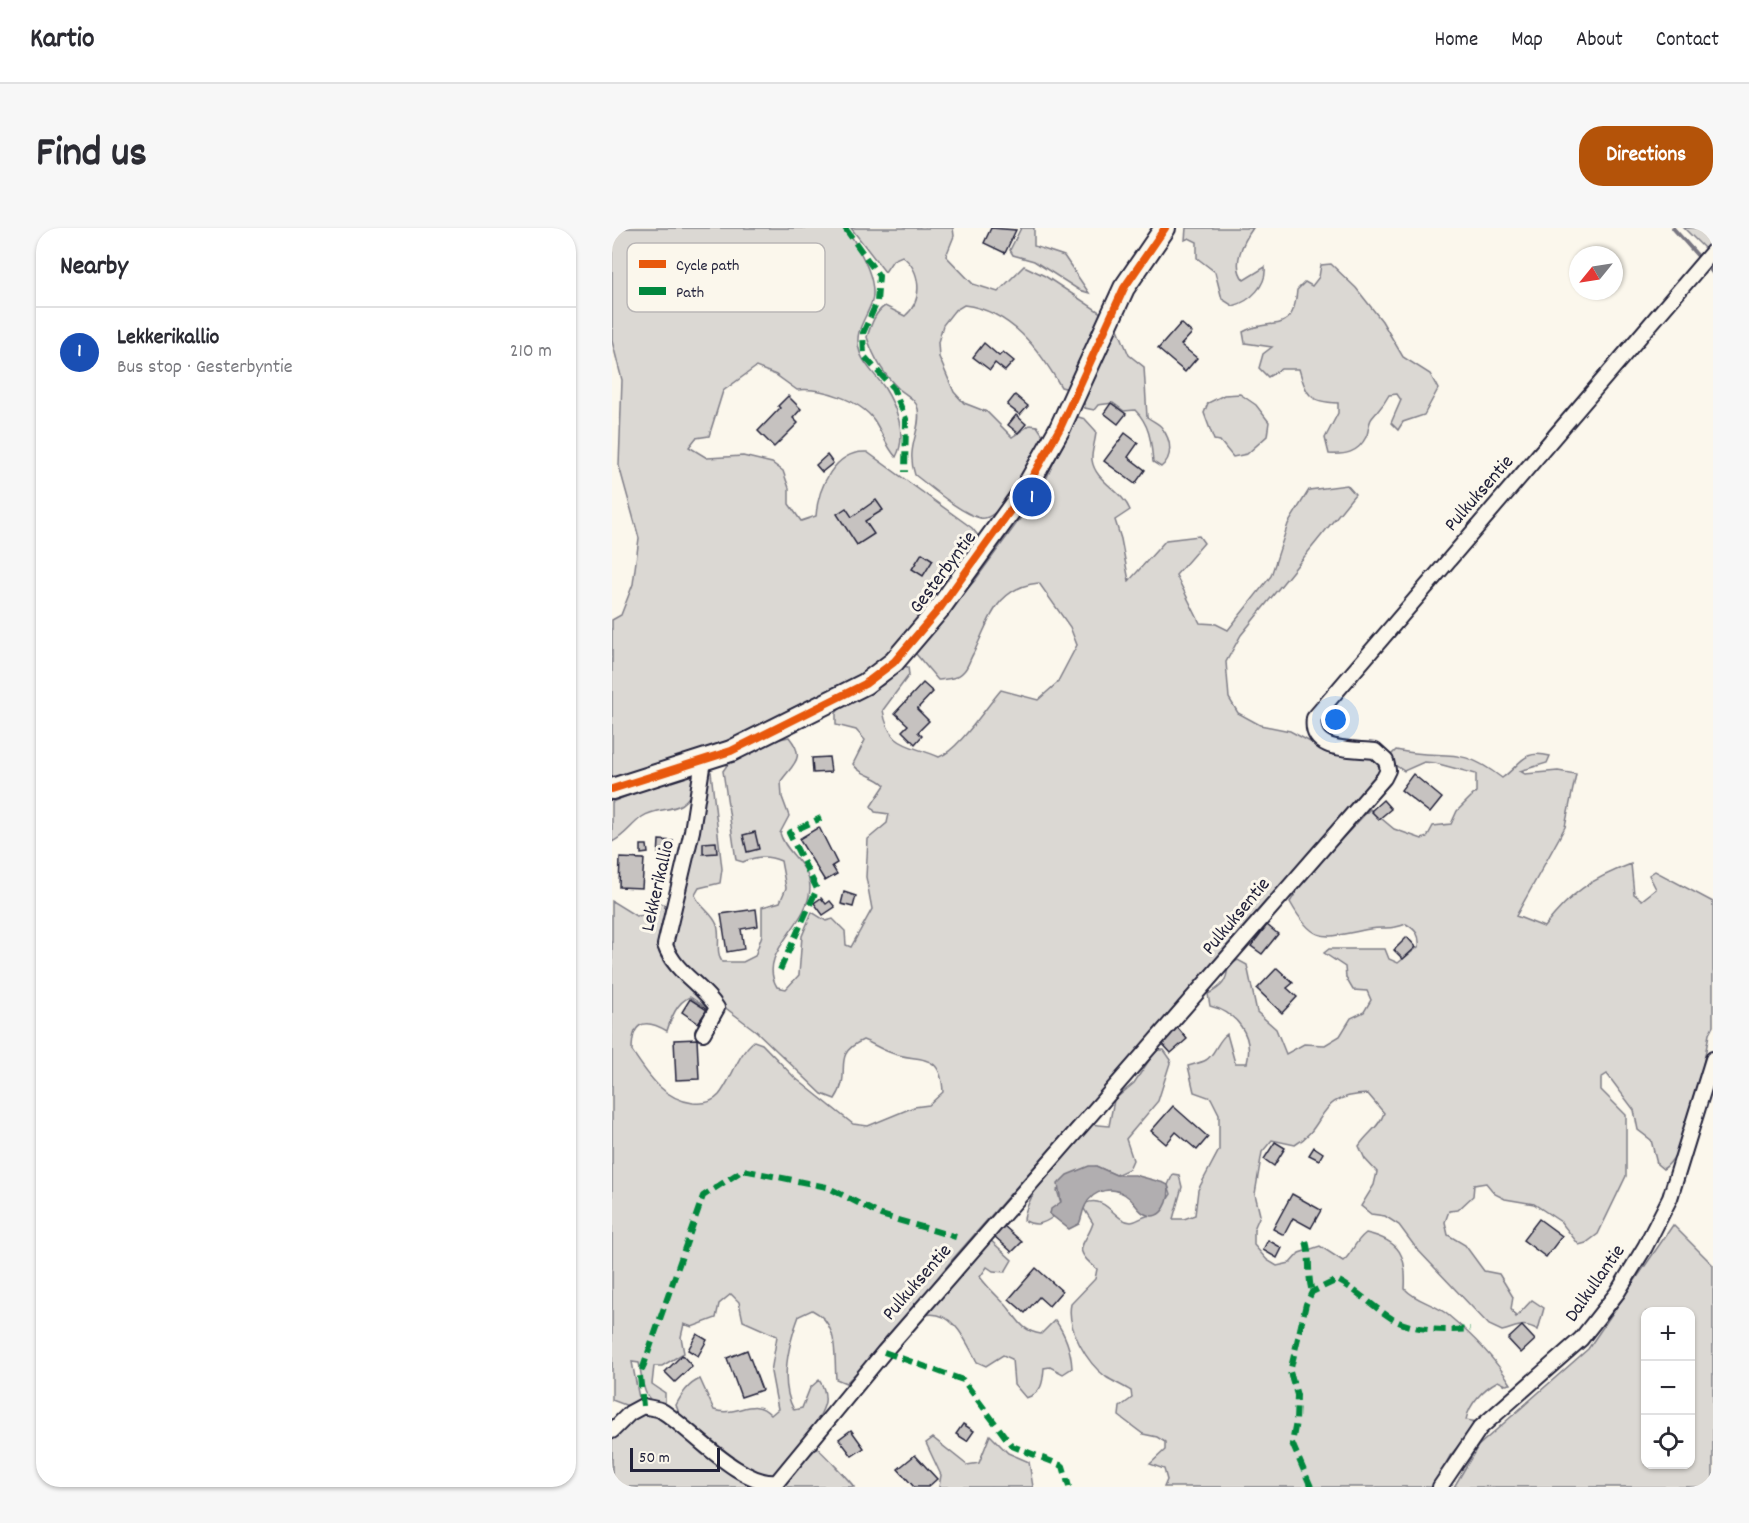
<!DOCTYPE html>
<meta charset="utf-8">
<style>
:root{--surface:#fff;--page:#f7f7f7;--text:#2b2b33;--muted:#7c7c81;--line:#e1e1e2;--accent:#b45309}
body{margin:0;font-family:Dekko,sans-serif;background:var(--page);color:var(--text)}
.controls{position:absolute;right:18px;bottom:18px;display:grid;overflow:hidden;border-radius:12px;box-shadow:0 2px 4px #0004}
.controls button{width:54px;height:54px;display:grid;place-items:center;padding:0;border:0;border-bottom:2px solid var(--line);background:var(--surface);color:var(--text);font:30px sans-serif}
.compass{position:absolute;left:957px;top:18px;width:54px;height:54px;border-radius:50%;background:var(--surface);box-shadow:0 2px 4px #0004;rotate:240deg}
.scale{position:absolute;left:18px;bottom:15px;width:90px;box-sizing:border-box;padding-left:6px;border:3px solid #22223b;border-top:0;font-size:16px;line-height:21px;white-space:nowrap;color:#22223b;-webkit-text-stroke:4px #fbf7ec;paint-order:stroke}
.you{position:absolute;left:724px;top:492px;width:21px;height:21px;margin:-15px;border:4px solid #fff;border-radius:50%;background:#1a73e8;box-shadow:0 0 0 9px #1a73e833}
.badge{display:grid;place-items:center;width:39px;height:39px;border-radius:50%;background:var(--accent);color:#fff;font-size:20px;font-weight:700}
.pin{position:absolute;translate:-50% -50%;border:3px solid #fff;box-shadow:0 2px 6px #0006}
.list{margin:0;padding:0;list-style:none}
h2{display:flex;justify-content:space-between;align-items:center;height:78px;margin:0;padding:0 24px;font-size:26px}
h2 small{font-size:20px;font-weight:400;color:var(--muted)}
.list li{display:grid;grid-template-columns:39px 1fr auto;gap:18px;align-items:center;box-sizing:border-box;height:90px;padding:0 24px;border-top:2px solid var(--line)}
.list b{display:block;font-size:22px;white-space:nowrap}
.list p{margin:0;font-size:20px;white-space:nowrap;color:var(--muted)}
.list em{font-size:20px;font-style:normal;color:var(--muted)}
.icon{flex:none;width:33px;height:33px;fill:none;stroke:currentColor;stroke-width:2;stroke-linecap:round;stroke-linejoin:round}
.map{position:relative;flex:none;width:1101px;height:1259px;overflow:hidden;border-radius:24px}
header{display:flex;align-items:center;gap:36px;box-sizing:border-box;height:84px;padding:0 30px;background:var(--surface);border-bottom:2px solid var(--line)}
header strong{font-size:28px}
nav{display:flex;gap:33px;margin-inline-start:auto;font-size:21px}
.intro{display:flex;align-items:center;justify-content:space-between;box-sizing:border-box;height:144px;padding:0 36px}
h1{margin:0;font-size:42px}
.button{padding:15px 27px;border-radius:24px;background:var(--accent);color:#fff;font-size:21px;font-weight:700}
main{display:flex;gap:36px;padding:0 36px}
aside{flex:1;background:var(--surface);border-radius:24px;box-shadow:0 2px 4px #0004}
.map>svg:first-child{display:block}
.green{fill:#dbd8d3;stroke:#7e7d87;stroke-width:1.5;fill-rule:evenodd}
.water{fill:#b1aeb0;stroke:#787681;stroke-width:1.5}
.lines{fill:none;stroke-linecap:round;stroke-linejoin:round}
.stream{stroke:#787681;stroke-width:4}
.building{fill:#c6c2c0;stroke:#22223b;stroke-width:1.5}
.street-casing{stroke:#22223b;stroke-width:18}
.secondary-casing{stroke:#22223b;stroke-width:24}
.street{stroke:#fbf7ec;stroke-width:14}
.secondary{stroke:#fbf7ec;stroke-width:20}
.quiet{stroke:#00873e;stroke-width:6;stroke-dasharray:12 6;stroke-linecap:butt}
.cycleway-casing{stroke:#fbf7ec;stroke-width:11}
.cycleway{stroke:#e8590c;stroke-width:8}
.labels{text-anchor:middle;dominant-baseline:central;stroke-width:6;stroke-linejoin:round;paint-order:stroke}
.street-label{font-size:20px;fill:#22223b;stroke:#fbf7ec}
.key{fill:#fbf7ec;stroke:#bab7b7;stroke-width:1.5}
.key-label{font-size:16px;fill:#22223b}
</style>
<header>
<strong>Kartio</strong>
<nav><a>Home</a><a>Map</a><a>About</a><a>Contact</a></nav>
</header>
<div class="intro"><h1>Find us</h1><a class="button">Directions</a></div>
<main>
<aside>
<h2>Nearby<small></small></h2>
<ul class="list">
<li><span class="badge" style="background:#1a4fb4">1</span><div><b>Lekkerikallio</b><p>Bus stop · Gesterbyntie</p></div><em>210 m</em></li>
</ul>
</aside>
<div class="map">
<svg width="1101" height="1259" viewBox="0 0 1101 1259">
<rect width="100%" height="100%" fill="#fbf7ec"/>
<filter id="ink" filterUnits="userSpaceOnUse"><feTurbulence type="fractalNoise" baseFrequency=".0167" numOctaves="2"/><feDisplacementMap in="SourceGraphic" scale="12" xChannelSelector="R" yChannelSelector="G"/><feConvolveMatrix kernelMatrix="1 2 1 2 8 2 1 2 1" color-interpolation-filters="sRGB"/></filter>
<g filter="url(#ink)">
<g class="green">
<path d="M0,0h235c10,19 31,50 25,73 -5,17 -18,29 -13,48 3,14 17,26 25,38 12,19 24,48 12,70 -10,-11 -14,-25 -22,-37 -14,-20 -54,-33 -77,-30l-21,-15 -20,-8 -33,24 -14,45 -13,2 -7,9 18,11 36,-2 29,7 11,8 6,17v16l12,17 15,-5c2,-29 19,-66 51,-64l105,76 9,11 -74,99 -36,32 -84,45 -73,33 -102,32v-160l9,-5 12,-31 6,-46 -20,-72 3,-86 -10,-39z"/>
<path d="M239,0h102l1,8 -8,20 27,28 25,8 26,-26 21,10 59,39 -35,74 -8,-2c-22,-38 -50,-76 -97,-82l-10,6 -11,14 -5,17 1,15 15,35 10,11 23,9 25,25 18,-12 7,1 8,12c-9,16 -43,85 -65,80 -20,-5 -49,-31 -65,-43 -10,-28 7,-44 3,-66 -2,-10 -12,-14 -19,-20 -15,-14 -26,-33 -32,-52 4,-12 8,-25 18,-31l20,10c19,-16 16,-46 -3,-60l-9,4 -8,12z"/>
<path d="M409,0h13v18l30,10 25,37 -10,-3 -45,-29 -21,-6 -3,-5z"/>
<path d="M574,0h67c-10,14 -22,37 -9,52l21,-13c2,18 -14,34 -32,39l-11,-7 -7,-27 -18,-14v-16l-8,-4 -4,2z"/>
<path d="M1072,0h29v12l-8,9z"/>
<path d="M719,36l25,24 26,33 21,36 27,17 8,15 -14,26 -21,7 -5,8 -7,-7 10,-23 -4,-6 -8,1c-7,13 -10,14 -17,23 -4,5 -3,14 -6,19 -8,16 -21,18 -37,17l-4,-16 13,-25v-10c-29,-1 -31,-7 -39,-34h-18l-13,8 -9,-9 4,-14 9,-7 -27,-4 -2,-11c29,-16 50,6 54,-42l8,-8 7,4 7,-9 2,-12z"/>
<path d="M502,101h4l11,26 15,12 3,50c5,4 13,7 15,11 10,13 11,29 -1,39l-8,-5c-2,-21 -3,-37 -18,-52l-11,1 -11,-8 -15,2 -4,5 -9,-2 -2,-10z"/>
<path d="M628,166l16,11 13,17 -2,14 -20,18 -14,3 -13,-16 -6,-1 -10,-27 4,-10 16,-8z"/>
<path d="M463,188l10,3 11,12c0,9 -5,21 -4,29 3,22 30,30 38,50l-15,10 6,19 8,42 37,-41 33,-4 5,7 -28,32 24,48 16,1 12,6 43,-54 17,-52 21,-34 38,-5 8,9 -114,141 -15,27 3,36 9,15 22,12 30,6 26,14 23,8 30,2 11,10 2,7 -430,488 -72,89 -34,34 -10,-4c-2,-26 3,-56 -24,-69l-13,6c-10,27 -20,67 -5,94l8,-2 8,-20 9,-8c5,7 7,13 6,22 -3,16 -38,67 -52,74 -4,2 -10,2 -14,2l-77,-56 -6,-17c6,-11 12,-21 24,-26l14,31c23,8 39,-15 57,5l7,-6 -7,-37 6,-36 -34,-15 -4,-19 -8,-8 -12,10 -3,14 -24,9 -8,-3 -3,13 3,16 -22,13h-8l-2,18 13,9v11c-23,2 -22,-24 -26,-41l-7,-1 8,41 -12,3 -16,-6v-499l24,15 12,-1 3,-9 8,-4 6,3c0,13 -6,24 -7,37 -3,25 36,48 52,63l-3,3 -17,-11c-13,5 -19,21 -23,34 -24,-14 -35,-8 -35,20 16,24 31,48 61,52 10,1 19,0 26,-8 13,-16 18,-40 35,-54l8,3 32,33 59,47 15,2 46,-19 15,-2 14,-13c-2,-43 -25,-28 -54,-40 -9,-3 -17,-9 -26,-12 -34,16 -9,31 -28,59l-13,-5 -66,-63 -29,-22 -49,-49 -4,-12v-16l34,-158 3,-2 11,97 -2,14 -21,5 -4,7c5,13 17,17 22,30 4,13 -2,26 5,37h21l12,-6 7,-21v-28l18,-5 6,-14 -5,-27c-14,-6 -25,-5 -38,1l-7,-2 -13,-89c12,-20 44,-30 66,-34 17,21 5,26 -8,44l1,16 7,19 -9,17c5,20 30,31 30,55 -1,38 -54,64 -33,99l9,2 13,-14 3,-39 10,-24 14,9 7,-2 12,12 1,14 5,2 21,-38 -6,-32 2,-38 19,-16 2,-9 -14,-2 -4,-6 14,-21c-10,-10 -24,-9 -32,-21l12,-24 -9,-10 -20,-5v-12l6,-7 41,-21 19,-19 6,1 1,8 -26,35c6,39 27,34 56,47 19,-6 47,-50 62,-67l37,10 19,-17 20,-38 -7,-18 -31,-44c-43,4 -49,37 -66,71 -3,5 -5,13 -9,17 -7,8 -16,8 -26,9l-22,-26 1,-8 59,-67 65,-89z"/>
<path d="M784,522c49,11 61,-7 106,28 20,-14 20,-29 48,-22l-3,7 -27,8 5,3 33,-3 18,3 -11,53 -49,89 28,11c28,-35 45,-47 87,-63l3,30 8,6 14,-11 -7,-14 6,-4 58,31v124l-4,8c-5,28 -22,121 -46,135l-6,-5 -6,-24 -13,-10 -4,-20 -27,-36 -6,4v12l25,25v61l-28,58 -12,9 -7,2 -18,-23 -27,-18 -29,-5 -10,-5 -9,-11 -12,2 -1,11 -15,14 -9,1 -4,11 3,13 17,10 19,26 15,3 14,23 -2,12 5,8 16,-17 12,8 -6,22c-15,-9 -22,-2 -36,1l-13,-6 -73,-77 -17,-23 -14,-9 -14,-2 -10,-8 13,-21 3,-13 -12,-13 -6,-13c8,-13 20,-18 25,-33l-16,-19c-54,1 -39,31 -73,51l-23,-5 -10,12 -7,42 5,21 -6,14v16l13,15 10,6 13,-3 9,-10 21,-7 23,15c10,-8 10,-18 23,-28 35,8 41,23 39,56 12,13 29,14 43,26 23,19 47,44 63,69l-5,1 -8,-4c-15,8 -29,23 -32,39l12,2 -28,34 -17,31h-269l3,-7 -3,-11 -14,-5 15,-14v-8l-8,-5 -14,-3 -24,-18 1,-9 12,-9 -1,-7c-8,-5 -17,-9 -25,-14 -19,-14 -40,-49 -35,-73l24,-25 2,-10c-28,-22 -11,-23 -4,-46l-9,-14 2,-6c21,-8 29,19 45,19 4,0 8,-3 13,-5 16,-5 17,-8 27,-23l-3,-9 5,-11 6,1 3,12 -9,32h11l11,-4 3,-25 21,-40v-36l-8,-16 -17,-6 -6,-26c5,-2 13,-3 18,-6 9,-5 11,-19 21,-26l8,29h12c7,-28 -11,-51 -37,-57l-2,-12c14,-7 19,-13 20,-28l10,-6 9,5 10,47 19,17 10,25 18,-10 21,1 15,-9 11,-18 13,-6 7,-12 -4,-9 -14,-1 -7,-12 -1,-11 -21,-14 5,-4h56l4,10 9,4 21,-17c1,-11 -3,-16 -13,-22 -18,7 -20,2 -36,5 -45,8 -55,18 -80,-27l15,-24 65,-69 24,20 28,10 5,-2 6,-11 18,-2 6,-13 19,-19v-18l-41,-11 -11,-1 -20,9 -9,-6 -5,-9z"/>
<path d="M80,546l4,9c-13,36 -34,20 -54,34 -11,8 -17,19 -30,25v-40l43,-17z"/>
<path d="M544,822h8l7,10 -13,41 -32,38 7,21 -4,9 -13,6 -20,-9 -39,24 4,13 -11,10 3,4c-10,7 -18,10 -29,3 2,-30 46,-72 65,-96l20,2 5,-26 20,-17z"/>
<path d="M1061,997l40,40v222h-259l24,-41 110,-97zM1034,1084h44v152h-44z"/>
<path d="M376,1010l24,22 -7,12 -12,-1 -6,-4 -7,10c8,11 17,19 26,28 12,14 15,26 35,29l14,-14c11,15 16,30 17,48l-9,6 -13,-7 -6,1c-1,15 -2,25 -18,30l-12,-14 -2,-25 -9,-4 -17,11 -9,-4c-11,-21 -24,-53 -52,-47z"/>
<path d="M32,1183l17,3 41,40 52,33h-142v-51l19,-18z"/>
<path d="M378,1207l18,18 21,9 4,25h-94l2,-12 -15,-32 7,-5 34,27 12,-2z"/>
<path d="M205,1220c3,2 34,34 37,39h-78z"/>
</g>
<path class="water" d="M477,938h7l20,9h19l29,8 4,2c4,13 -6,38 -23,29 -7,-3 -11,-13 -17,-17 -14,-12 -35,-8 -43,9 -3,6 -3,12 -6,18l-10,5 -19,-15 1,-5 10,-7 -3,-18 9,-9z"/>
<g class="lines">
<g class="stream">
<path d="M1061,0l24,27"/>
<path d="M1097,40l4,5"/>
</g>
</g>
<g class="building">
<path d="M379,0l25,2 -11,23 -21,-10z"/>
<path d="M569,95l11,10 -11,12 16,13 -12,14 -27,-23z"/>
<path d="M372,115l15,13 4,-4 11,9 -9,10 -10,-8 -5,7 -17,-13z"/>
<path d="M403,167l13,11 -8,9 -13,-10z"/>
<path d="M176,168l13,13 -8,9 5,5 -24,24 -16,-16 22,-23 -2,-2z"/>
<path d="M499,175l15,11 -8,10 -14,-11z"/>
<path d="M404,187l10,9 -8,9 -10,-8z"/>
<path d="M513,205l13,10 -10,14 17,13 -10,14 -31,-23z"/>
<path d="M215,227l6,8 -11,9 -6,-7z"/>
<path d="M264,272l7,10 -18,11 9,13 -17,11 -20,-31 9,-6 6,9z"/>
<path d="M310,325l11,7 -10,16 -11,-7z"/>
<path d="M311,455l10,9 -16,17 12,12 -11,11 4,4 -7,8 -13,-13 6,-6 -13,-12z"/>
<path d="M217,529l2,15 -18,1 -1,-15z"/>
<path d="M801,546l29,24 -12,15 -29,-23z"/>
<path d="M771,572l8,9 -12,10 -8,-8z"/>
<path d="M207,599l18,36 -5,3 5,8 -12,7 -26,-42z"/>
<path d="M143,604l4,17 -12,3 -4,-17z"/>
<path d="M47,612l14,1 -1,17h-14z"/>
<path d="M104,614l1,11 -14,1v-11z"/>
<path d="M29,617h6l1,8 -7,1z"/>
<path d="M8,630l24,1 -2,29 -23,-1z"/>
<path d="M232,664l12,4 -3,11 -12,-3z"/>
<path d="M209,670l5,6 4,-3 5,6 -12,8 -9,-12z"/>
<path d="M144,681l2,17 -17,3 3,20 -17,3 -6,-38z"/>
<path d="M655,697l11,9 -16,20 -11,-8z"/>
<path d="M795,709l9,10 -13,12 -9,-9z"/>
<path d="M665,740l16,15 -6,5 10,9 -15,16 -25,-24z"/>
<path d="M78,771l17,11 -9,13 -16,-11z"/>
<path d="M565,799l10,12 -16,14 -10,-11z"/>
<path d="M85,811l2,40 -23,1 -2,-40z"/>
<path d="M561,878l35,31 -11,13 -21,-18 -10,12 -15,-13z"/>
<path d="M663,914l10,6 -11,18 -10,-7z"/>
<path d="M702,919l9,6 -4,7 -10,-5z"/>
<path d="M680,966l29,16 -10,18 -18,-10 -9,17 -11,-6z"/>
<path d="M927,991l23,17 -16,21 -23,-17z"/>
<path d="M392,998l18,16 -10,10 -18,-16z"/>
<path d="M656,1012l14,8 -5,10 -14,-8z"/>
<path d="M424,1040l26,23 -13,15 -10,-9 -14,16 -16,-14z"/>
<path d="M910,1098l13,14 -14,13 -13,-14z"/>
<path d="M85,1106l10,6 -9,16 -10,-6z"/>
<path d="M135,1122l15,40 -21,7 -14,-39z"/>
<path d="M70,1127l10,11 -17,16 -10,-10z"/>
<path d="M351,1196l11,7 -7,10 -11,-7z"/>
<path d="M239,1202l13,18 -12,8 -13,-17z"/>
<path d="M303,1227l22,24 -9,8h-14l-16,-18z"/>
</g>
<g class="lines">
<defs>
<g id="street">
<path d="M91,533l-11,70 -27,114c10,28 37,39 52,63l-14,25"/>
<path d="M0,1203l18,-18 13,-7c6,2 14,2 19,5 28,17 79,76 115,71l107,-130 500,-574 4,-8 -2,-9 -11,-10c-24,-3 -66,2 -61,-33l399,-467"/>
<path d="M828,1259l40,-59 101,-89 36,-46 28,-46 25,-49 43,-139"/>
</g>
<path id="secondary" d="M0,561l119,-38 134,-67 29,-22 46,-54 85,-118 35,-62 64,-140 41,-60"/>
</defs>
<use href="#street" class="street-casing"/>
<use href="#secondary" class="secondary-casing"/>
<use href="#street" class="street"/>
<use href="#secondary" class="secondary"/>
<g class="quiet">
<path d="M233,0l34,48 -2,26 -14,31 1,23 29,32 13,31 -1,53"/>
<path d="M168,742l37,-81 -28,-56 32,-15"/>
<path d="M694,1013c5,17 1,34 6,51"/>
<path d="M272,1124l79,28 49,66 51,20 6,21"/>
<path d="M31,1178l-3,-30 63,-180 40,-26 84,17 54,28 75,22"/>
<path d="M699,1259l-19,-44 4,-21 1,-27 -7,-23 16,-68 6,-12 25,-12c20,10 35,26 54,38 20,13 55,13 79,11"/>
</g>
<defs>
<path id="cycleway" d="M0,561l119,-38 134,-67 29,-22 46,-54 85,-118 35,-62 64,-140 41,-60"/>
</defs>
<use href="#cycleway" class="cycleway-casing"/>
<use href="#cycleway" class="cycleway"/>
</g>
</g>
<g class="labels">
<g class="street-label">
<text transform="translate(868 266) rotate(-49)">Pulkuksentie</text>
<text transform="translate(332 345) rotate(-53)">Gesterbyntie</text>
<text transform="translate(47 658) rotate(-77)">Lekkerikallio</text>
<text transform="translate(625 689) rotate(-50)">Pulkuksentie</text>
<text transform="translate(306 1055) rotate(-49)">Pulkuksentie</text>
<text transform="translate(984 1056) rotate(-55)">Dalkullantie</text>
</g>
</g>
<rect x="15" y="15" width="198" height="69" rx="9" class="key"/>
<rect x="27" y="32" width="27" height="8" fill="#e8590c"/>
<rect x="27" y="59" width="27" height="8" fill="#00873e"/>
<g class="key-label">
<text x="64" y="42">Cycle path</text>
<text x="64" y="69">Path</text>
</g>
</svg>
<div class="controls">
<button>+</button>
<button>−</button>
<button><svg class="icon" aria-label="locate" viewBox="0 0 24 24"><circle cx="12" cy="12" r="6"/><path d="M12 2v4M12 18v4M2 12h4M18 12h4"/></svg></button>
</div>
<svg class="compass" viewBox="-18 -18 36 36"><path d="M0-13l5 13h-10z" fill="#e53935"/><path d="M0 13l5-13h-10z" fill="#7c7c81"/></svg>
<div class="scale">50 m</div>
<div class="you"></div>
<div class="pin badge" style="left:420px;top:269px;background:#1a4fb4">1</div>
</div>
</main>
